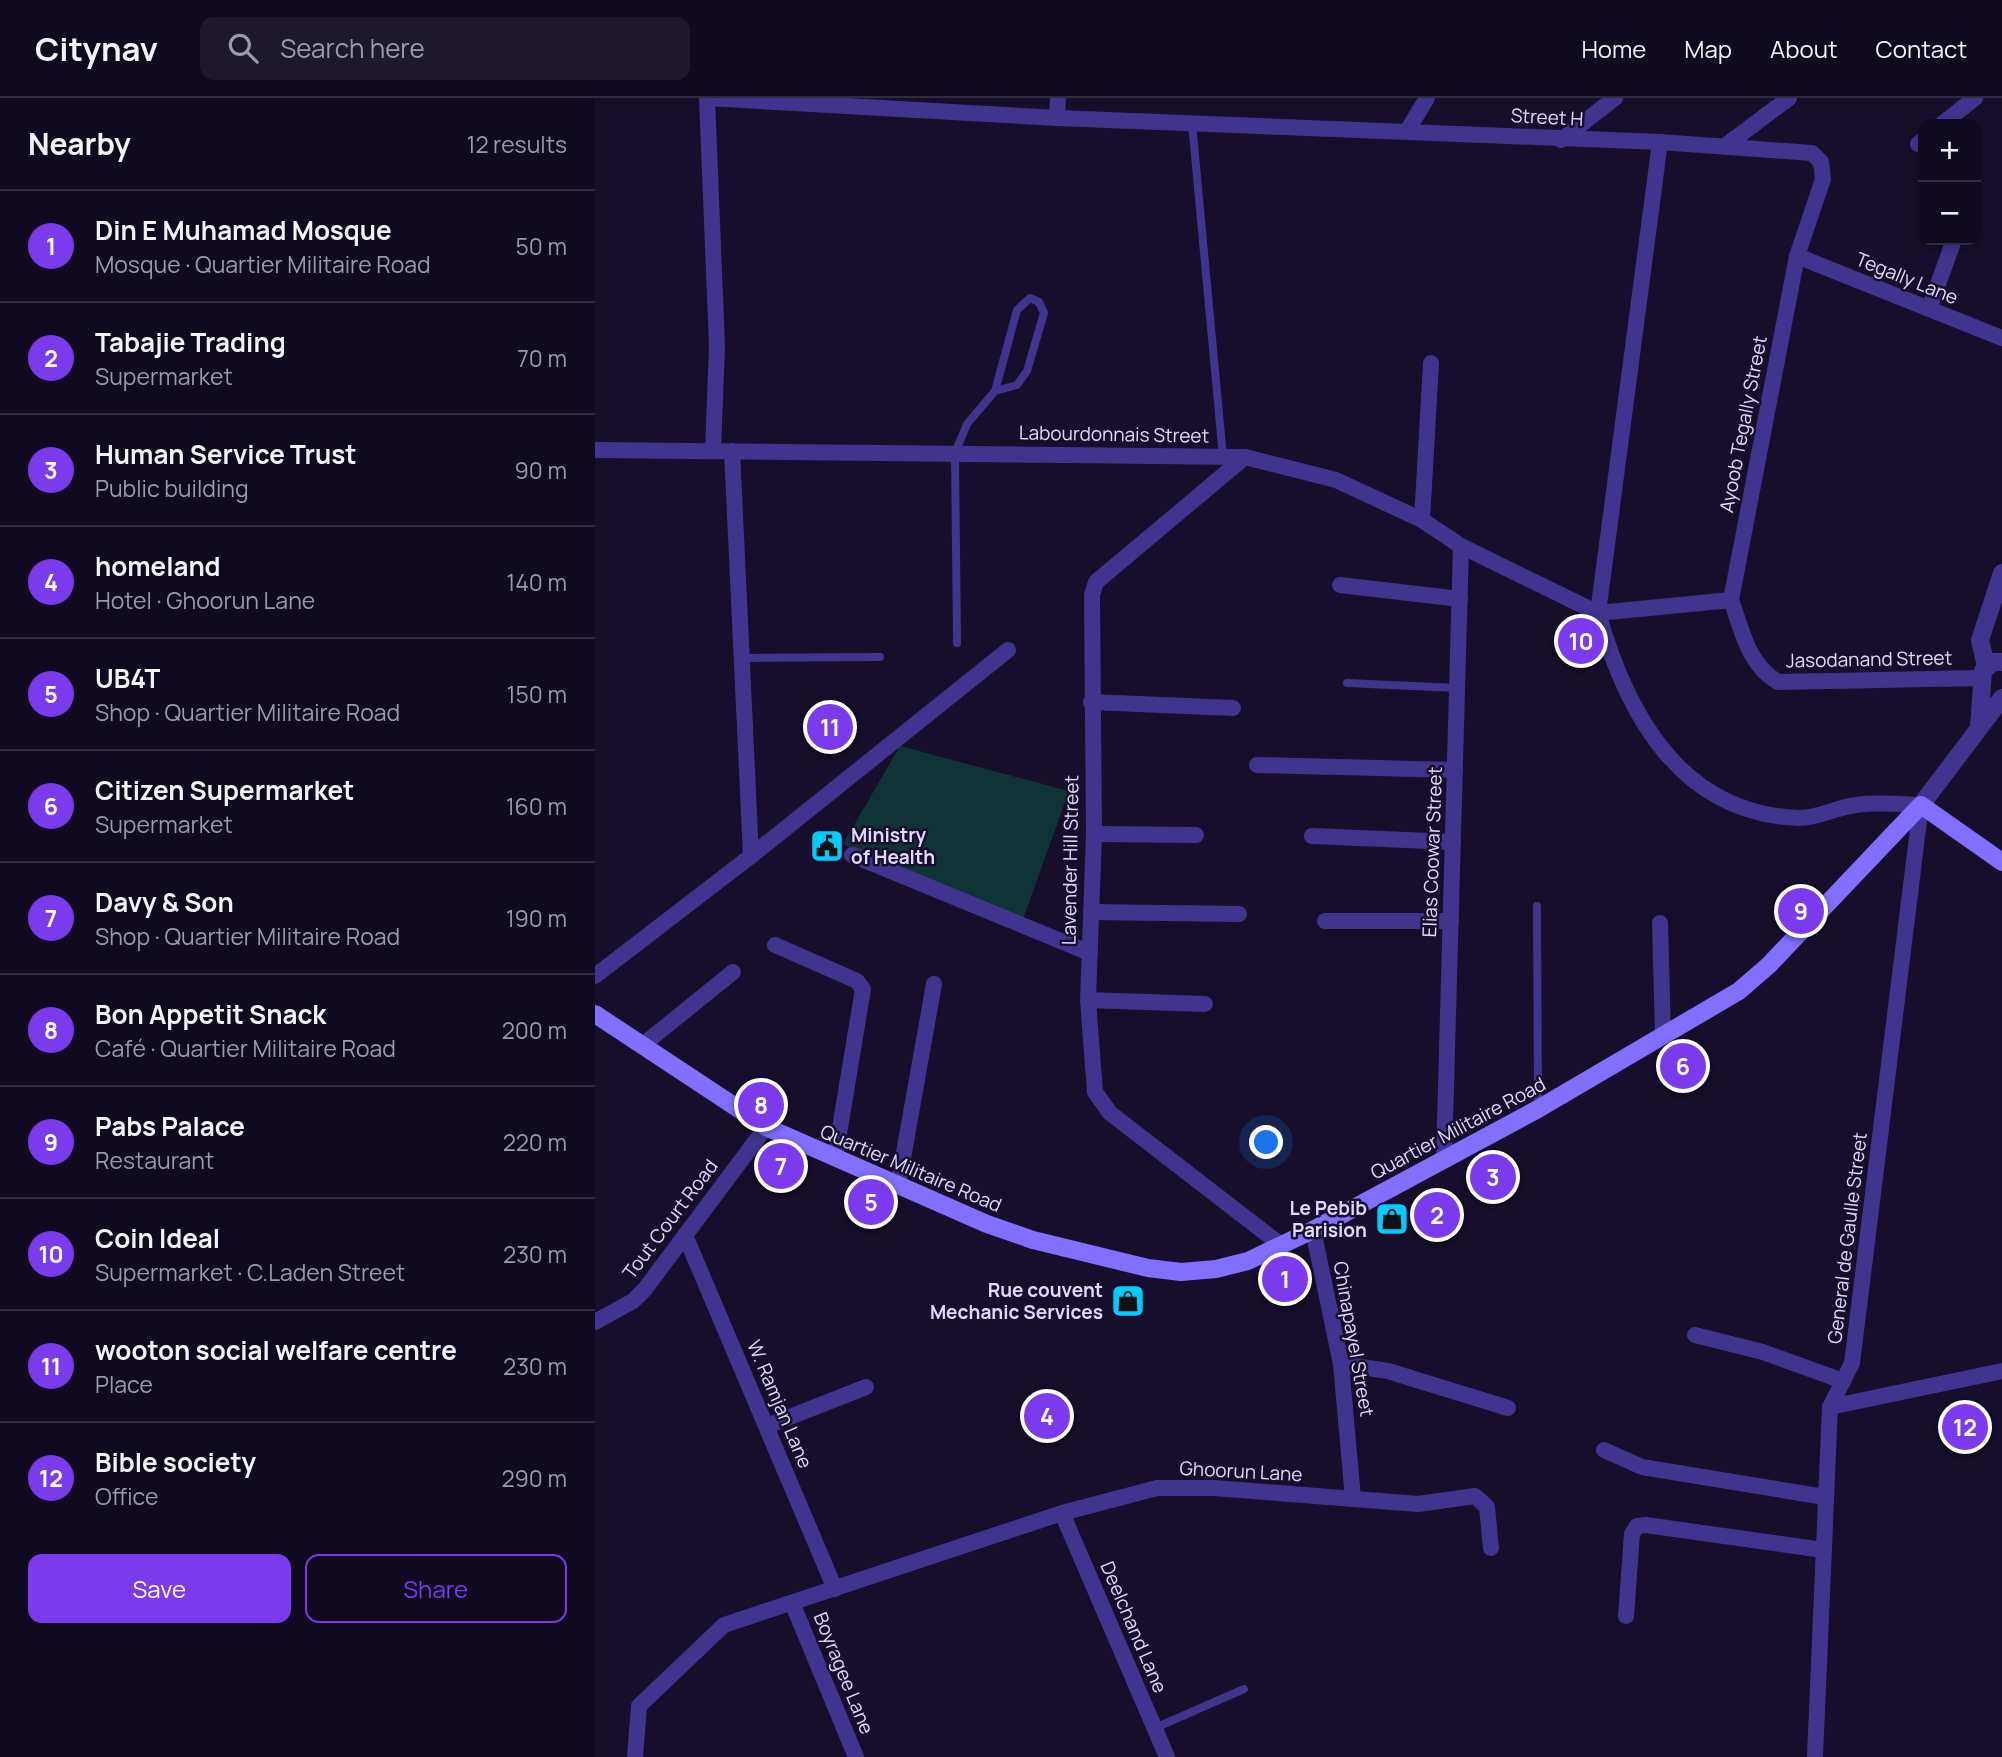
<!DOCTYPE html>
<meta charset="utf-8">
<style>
:root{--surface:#100a20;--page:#1e182d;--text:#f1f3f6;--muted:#9c9aa5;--line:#302b3e;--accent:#7c3aed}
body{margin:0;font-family:Manrope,sans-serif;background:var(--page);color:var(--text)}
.controls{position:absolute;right:21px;top:21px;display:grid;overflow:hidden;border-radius:14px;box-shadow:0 4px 10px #0003}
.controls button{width:63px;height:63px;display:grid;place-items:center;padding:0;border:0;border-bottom:2px solid var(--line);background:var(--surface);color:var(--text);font:35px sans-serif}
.you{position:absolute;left:672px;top:1045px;width:24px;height:24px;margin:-18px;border:5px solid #fff;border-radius:50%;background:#1a73e8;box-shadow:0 0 0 10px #1a73e833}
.badge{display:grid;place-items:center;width:46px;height:46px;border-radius:50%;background:var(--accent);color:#fff;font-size:23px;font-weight:700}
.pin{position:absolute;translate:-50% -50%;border:4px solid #fff;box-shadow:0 2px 7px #0006}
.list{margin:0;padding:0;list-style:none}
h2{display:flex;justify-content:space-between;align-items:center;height:91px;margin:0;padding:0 28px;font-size:30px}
h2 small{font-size:23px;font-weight:400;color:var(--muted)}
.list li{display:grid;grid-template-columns:46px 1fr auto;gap:21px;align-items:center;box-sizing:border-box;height:112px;padding:0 28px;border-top:2px solid var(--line)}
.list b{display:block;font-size:26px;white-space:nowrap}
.list p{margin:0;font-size:23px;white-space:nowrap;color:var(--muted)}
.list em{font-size:23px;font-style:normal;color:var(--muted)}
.actions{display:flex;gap:14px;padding:21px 28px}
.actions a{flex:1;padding:16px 0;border:2px solid var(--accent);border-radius:14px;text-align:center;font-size:24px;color:var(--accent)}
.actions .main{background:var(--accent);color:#fff}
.icon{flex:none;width:38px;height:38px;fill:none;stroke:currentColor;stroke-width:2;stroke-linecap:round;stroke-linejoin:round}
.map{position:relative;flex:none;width:1407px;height:1659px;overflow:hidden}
header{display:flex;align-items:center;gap:42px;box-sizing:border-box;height:98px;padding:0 35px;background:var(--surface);border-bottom:2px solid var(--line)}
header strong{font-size:33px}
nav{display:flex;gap:38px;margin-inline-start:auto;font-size:24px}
.search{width:490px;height:63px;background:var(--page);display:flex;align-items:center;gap:18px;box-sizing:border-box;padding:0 24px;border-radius:14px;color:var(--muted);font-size:26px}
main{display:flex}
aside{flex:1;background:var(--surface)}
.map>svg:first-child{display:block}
.garden{fill:#103336}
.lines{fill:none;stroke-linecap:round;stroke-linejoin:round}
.service{stroke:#41348f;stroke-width:8}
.minor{stroke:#41348f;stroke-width:16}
.tertiary{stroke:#41348f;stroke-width:18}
.secondary{stroke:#826fff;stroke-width:18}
.labels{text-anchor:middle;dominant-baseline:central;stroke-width:5;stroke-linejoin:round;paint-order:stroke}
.street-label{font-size:19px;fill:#e1d8ff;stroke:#160e2b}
.poi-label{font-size:19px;font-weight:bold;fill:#e1d8ff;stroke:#160e2b;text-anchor:end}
</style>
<header>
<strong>Citynav</strong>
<div class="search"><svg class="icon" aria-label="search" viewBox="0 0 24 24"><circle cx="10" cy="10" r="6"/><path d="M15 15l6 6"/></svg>Search here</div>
<nav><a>Home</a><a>Map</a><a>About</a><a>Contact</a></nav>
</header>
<main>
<aside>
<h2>Nearby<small>12 results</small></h2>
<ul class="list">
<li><span class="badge">1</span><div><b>Din E Muhamad Mosque</b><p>Mosque · Quartier Militaire Road</p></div><em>50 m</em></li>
<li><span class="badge">2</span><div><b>Tabajie Trading</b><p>Supermarket</p></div><em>70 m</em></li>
<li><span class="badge">3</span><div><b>Human Service Trust</b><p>Public building</p></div><em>90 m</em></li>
<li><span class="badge">4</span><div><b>homeland</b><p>Hotel · Ghoorun Lane</p></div><em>140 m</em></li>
<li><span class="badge">5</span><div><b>UB4T</b><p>Shop · Quartier Militaire Road</p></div><em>150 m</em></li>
<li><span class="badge">6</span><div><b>Citizen Supermarket</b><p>Supermarket</p></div><em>160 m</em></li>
<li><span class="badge">7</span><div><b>Davy &amp; Son</b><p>Shop · Quartier Militaire Road</p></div><em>190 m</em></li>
<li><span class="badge">8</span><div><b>Bon Appetit Snack</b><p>Café · Quartier Militaire Road</p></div><em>200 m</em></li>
<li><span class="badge">9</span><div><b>Pabs Palace</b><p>Restaurant</p></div><em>220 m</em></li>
<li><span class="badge">10</span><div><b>Coin Ideal</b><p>Supermarket · C.Laden Street</p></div><em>230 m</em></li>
<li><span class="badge">11</span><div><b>wooton social welfare centre</b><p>Place</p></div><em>230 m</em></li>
<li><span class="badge">12</span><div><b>Bible society</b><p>Office</p></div><em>290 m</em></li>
</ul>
<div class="actions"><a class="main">Save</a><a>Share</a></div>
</aside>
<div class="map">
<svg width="1407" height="1659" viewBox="0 0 1407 1659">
<rect width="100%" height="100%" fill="#160e2b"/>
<path class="garden" d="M305,648l169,45 -47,131 -179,-78z"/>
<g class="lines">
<g class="service">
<path d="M597,25l31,334"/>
<path d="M362,545l-2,-190 12,-29 28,-33 22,-81 13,-12 9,4 5,11 -17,58 -10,14 -22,6"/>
<path d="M145,560l140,-1"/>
<path d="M752,585l110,5"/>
<path d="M942,808l1,201"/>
<path d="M560,1630l89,-39"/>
</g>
<g class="minor">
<path d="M112,0l350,20 603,24 152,11 9,9 2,17 -26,77 -66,344"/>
<path d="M112,0l10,248 -4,105"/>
<path d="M462,20l1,-20"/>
<path d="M1347,26l33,-26"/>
<path d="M812,33l20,-33"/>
<path d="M966,42l54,-42"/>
<path d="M1065,44l-62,471c29,102 83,201 201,205 20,0 38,-11 57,-13 22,-3 43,-1 65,0l-69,558 -22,44 -15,350"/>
<path d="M1323,46l5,-4"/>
<path d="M1130,48l64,-48"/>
<path d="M1202,158l205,82"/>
<path d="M1334,211l25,-69"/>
<path d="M0,352l650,7 91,23 86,40 39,26 137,67"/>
<path d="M137,353l19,405"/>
<path d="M650,359l-149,125 -4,13 2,239 -6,166 7,92 15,21 171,132"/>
<path d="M827,422l9,-157"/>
<path d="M745,487l120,14"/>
<path d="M1136,502c11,30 17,65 47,82l203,-4"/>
<path d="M1003,515l133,-13"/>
<path d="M496,604l142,6"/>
<path d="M662,667l198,5"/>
<path d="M499,736l102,1"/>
<path d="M717,738l141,6"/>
<path d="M257,757l238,98"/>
<path d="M496,814l148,2"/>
<path d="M730,823h126"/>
<path d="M1065,825l3,113"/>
<path d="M180,847l82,36 6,8 -28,169"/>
<path d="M0,878l156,-120 257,-206"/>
<path d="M493,902l117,4"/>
<path d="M49,946l89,-72"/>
<path d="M849,1061l17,-613"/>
<path d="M303,1088l36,-202"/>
<path d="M718,1132l28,134 12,134"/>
<path d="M90,1137l150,354"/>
<path d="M0,1224l38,-21 12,-12 121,-162"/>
<path d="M1100,1237l68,17 80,29"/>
<path d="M746,1266l47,7 120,37"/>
<path d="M1235,1309l172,-36"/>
<path d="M172,1328l99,-39"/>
<path d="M1009,1352l38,17 183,30"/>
<path d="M467,1415l105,244"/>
<path d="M198,1507l63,152"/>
<path d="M1031,1518l6,-82 5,-8 9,-1 177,25"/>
<path d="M40,1659l4,-51 85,-81 338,-112 95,-25h57l204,16 57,-8 12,11 4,41"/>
</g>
<g class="tertiary">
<path d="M1391,568l-6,-26 22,-67"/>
<path d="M1384,629l4,-56 10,-9h9"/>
<path d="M1326,707l81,-107"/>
</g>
<path class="secondary" d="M0,916l171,113 221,97 46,16 115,28 33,4 35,-3 32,-8 65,-31 225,-121 201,-118 30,-26 152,-160 81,57"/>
</g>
<defs>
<symbol id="civic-square" viewBox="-11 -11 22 22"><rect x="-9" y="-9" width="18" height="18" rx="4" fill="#04cbff" stroke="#160e2b"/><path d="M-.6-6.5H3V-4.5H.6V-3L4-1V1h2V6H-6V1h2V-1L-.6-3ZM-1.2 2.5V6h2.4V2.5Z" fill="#111"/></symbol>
<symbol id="shop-square" viewBox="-11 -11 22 22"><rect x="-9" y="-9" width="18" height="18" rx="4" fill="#04cbff" stroke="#160e2b"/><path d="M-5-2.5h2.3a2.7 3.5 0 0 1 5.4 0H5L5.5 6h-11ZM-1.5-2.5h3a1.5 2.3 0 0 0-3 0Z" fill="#111"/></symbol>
</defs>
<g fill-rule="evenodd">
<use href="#civic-square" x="213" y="729" width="38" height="38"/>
<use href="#shop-square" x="778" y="1102" width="38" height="38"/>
<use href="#shop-square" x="514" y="1184" width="38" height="38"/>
</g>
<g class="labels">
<g class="street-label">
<text transform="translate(952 19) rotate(3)">Street H</text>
<text transform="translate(1312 180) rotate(22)">Tegally Lane</text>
<text transform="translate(1148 326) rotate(-79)">Ayoob Tegally Street</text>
<text transform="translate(519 336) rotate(1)">Labourdonnais Street</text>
<text transform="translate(1274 561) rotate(-1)">Jasodanand Street</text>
<text transform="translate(837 754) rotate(-88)">Elias Coowar Street</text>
<text transform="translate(475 762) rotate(-89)">Lavender Hill Street</text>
<text transform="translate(863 1030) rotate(-28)">Quartier Militaire Road</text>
<text transform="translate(316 1070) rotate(23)">Quartier Militaire Road</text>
<text transform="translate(75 1121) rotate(-53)">Tout Court Road</text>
<text transform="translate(1252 1140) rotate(-83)">General de Gaulle Street</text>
<text transform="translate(759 1241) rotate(80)">Chinapayel Street</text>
<text transform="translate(185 1306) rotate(67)">W. Ramjan Lane</text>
<text transform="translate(646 1373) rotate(3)">Ghoorun Lane</text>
<text transform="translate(539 1529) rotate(67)">Deelchand Lane</text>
<text transform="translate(249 1575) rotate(68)">Boyragee Lane</text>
</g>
<g class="poi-label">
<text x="256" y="737" text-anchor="start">Ministry<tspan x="256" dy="22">of Health</tspan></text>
<text x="772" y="1110">Le Pebib<tspan x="772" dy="22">Parision</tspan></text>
<text x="508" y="1192">Rue couvent<tspan x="508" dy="22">Mechanic Services</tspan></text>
</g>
</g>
</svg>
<div class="controls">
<button>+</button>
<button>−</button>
</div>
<div class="you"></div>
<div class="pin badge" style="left:690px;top:1181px">1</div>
<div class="pin badge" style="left:842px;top:1117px">2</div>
<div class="pin badge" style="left:898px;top:1079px">3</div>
<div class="pin badge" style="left:452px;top:1318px">4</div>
<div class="pin badge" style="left:276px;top:1104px">5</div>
<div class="pin badge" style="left:1088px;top:968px">6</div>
<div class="pin badge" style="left:186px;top:1068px">7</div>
<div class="pin badge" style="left:166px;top:1007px">8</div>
<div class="pin badge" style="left:1206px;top:813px">9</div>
<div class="pin badge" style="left:986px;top:543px">10</div>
<div class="pin badge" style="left:235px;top:629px">11</div>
<div class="pin badge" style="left:1370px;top:1329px">12</div>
</div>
</main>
